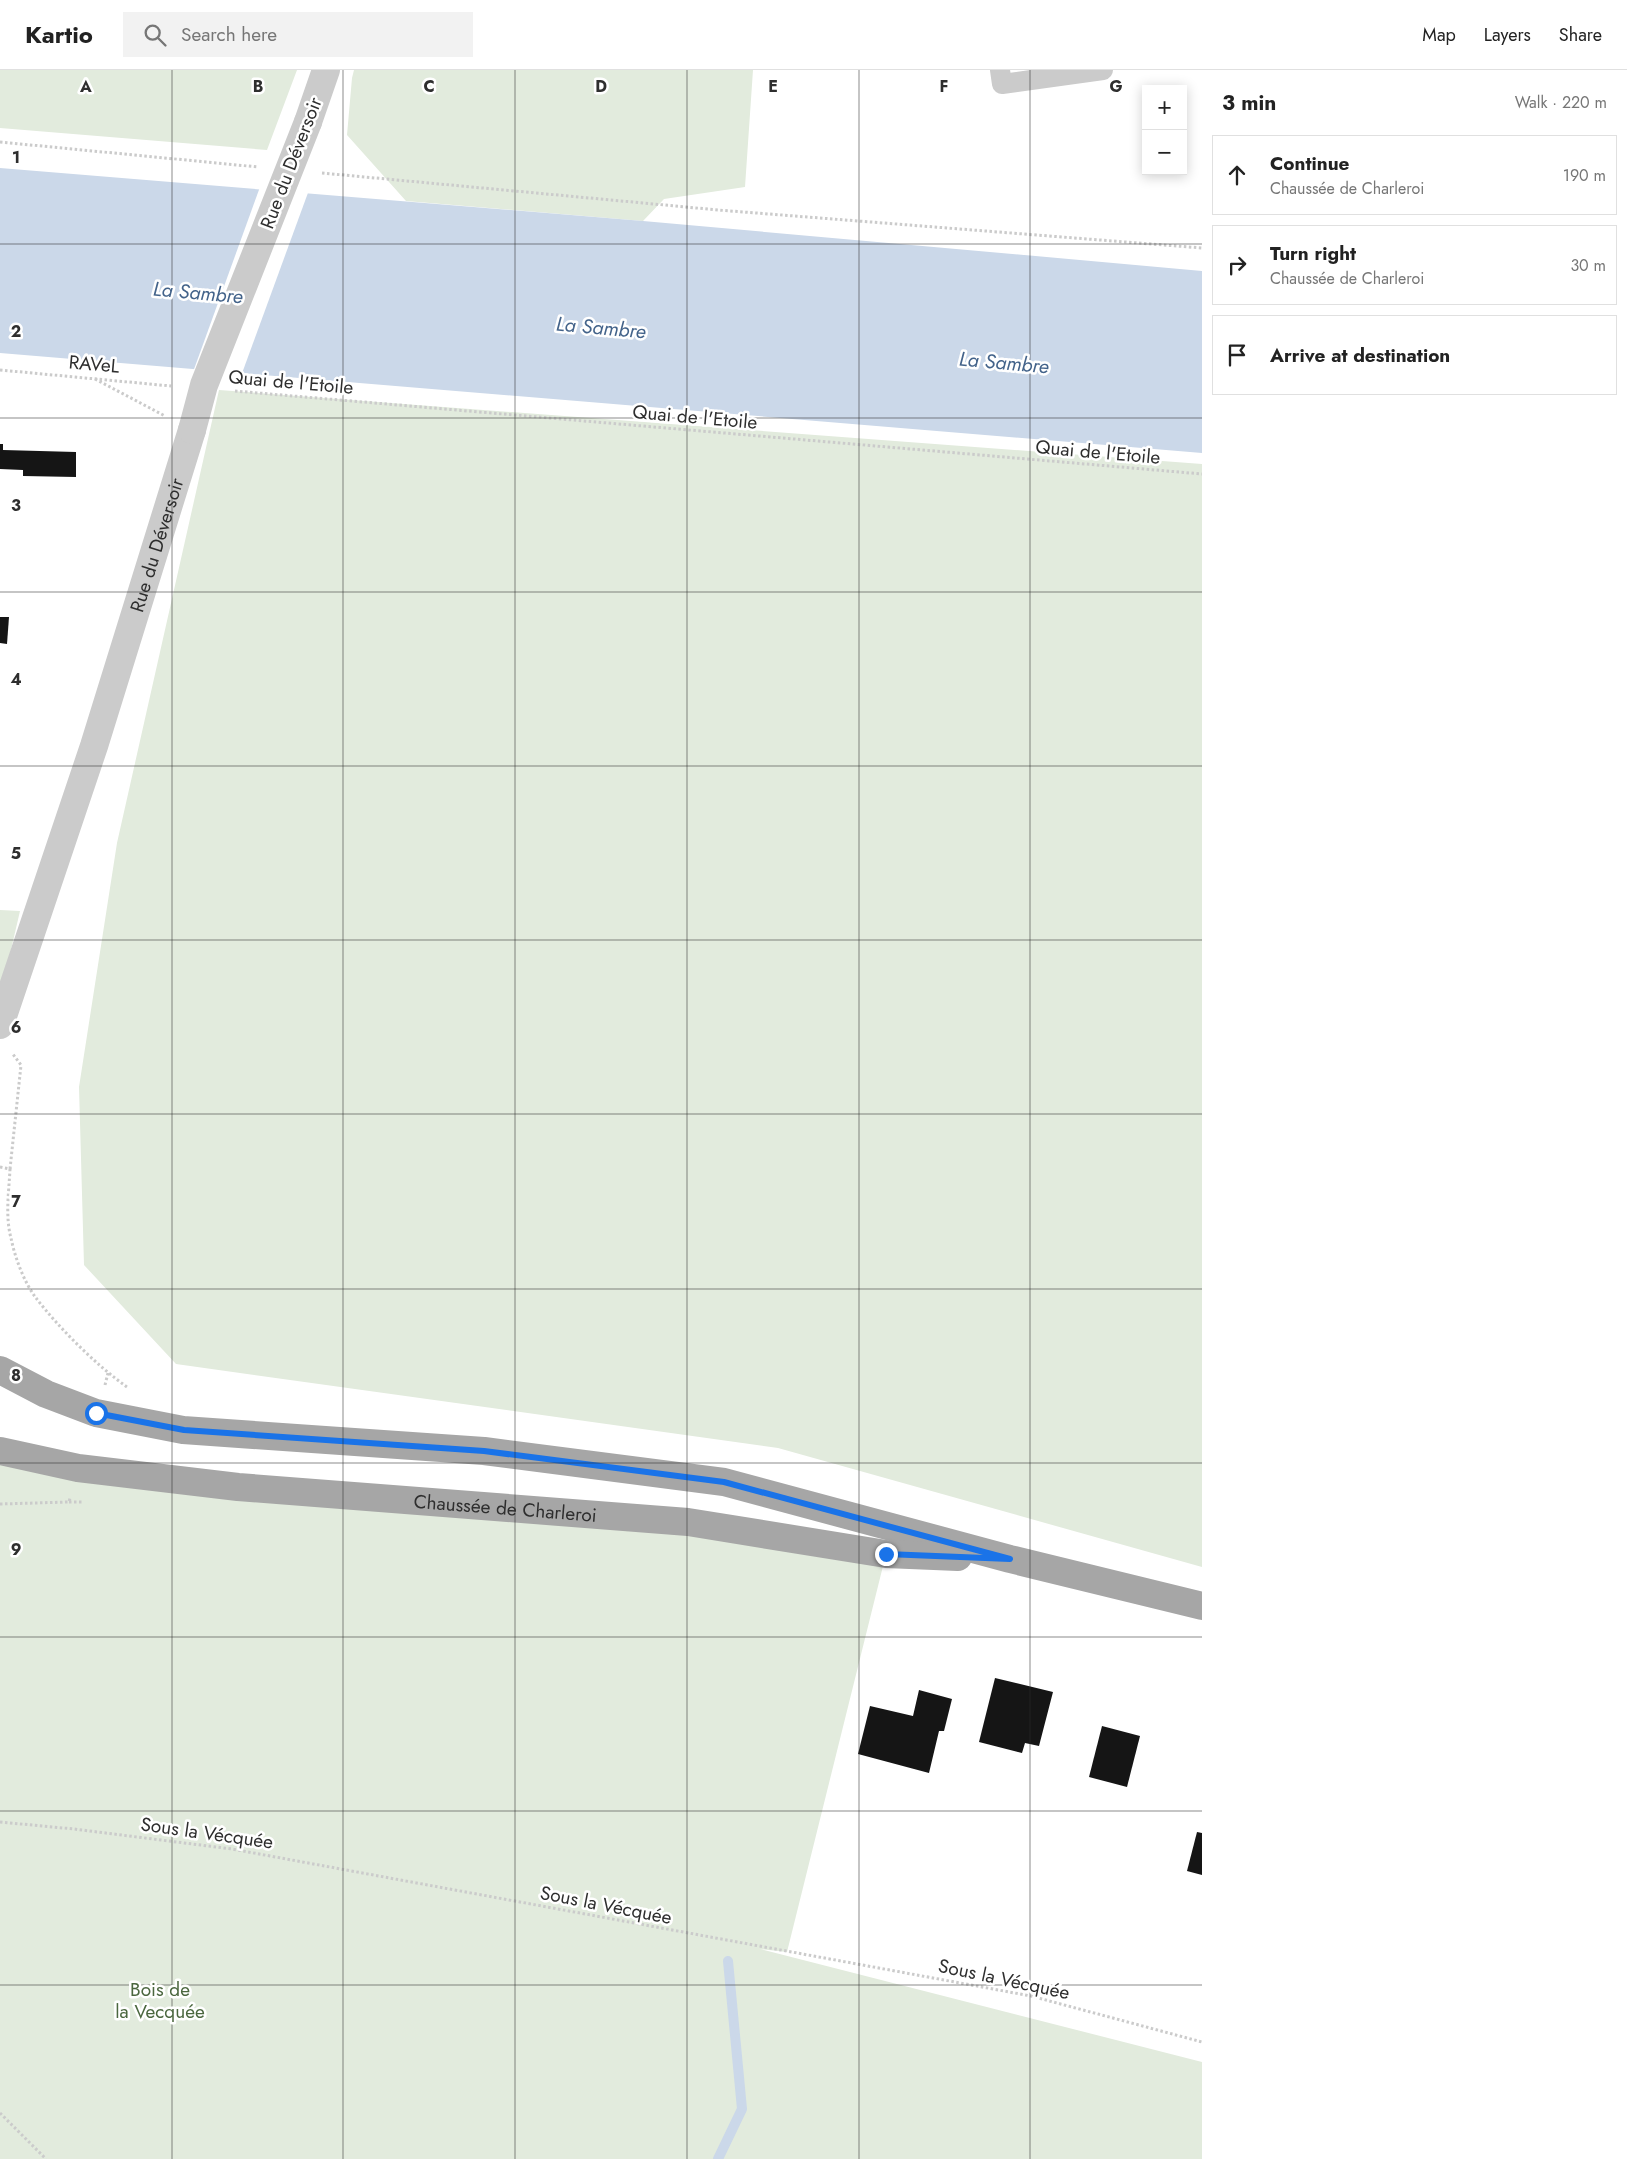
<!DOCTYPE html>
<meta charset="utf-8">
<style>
:root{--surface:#fff;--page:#f2f2f2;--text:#222;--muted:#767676;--line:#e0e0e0}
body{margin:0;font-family:Jost,sans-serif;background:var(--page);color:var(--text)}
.controls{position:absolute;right:15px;top:15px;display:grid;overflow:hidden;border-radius:0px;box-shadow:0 2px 12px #0003}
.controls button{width:45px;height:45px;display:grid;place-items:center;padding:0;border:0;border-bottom:1px solid var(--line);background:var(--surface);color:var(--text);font:25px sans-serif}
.stop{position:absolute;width:15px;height:15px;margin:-11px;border:4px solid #1a73e8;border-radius:50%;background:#fff}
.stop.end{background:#1a73e8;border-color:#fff;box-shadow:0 1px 5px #0008}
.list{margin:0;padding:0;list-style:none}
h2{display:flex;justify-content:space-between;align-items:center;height:65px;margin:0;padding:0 20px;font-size:21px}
h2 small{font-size:16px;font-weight:400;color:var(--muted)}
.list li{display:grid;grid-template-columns:32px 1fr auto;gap:15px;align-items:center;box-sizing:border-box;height:80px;margin:0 10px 10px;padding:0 10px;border:1px solid var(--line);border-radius:0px}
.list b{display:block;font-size:19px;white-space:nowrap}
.list p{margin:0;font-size:16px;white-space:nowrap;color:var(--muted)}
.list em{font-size:16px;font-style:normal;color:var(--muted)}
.icon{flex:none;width:28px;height:28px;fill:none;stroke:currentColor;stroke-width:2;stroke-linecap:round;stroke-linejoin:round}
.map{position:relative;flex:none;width:1202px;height:2089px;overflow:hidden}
header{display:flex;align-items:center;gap:30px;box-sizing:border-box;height:70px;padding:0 25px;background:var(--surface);border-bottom:1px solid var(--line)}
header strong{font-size:24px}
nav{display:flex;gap:28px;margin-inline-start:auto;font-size:18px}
.search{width:350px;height:45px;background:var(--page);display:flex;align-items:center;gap:12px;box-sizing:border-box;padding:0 18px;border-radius:0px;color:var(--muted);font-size:19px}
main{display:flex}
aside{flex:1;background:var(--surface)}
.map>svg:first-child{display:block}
.green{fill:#e2ebdd}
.water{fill:#cbd8e9}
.pier{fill:#fff}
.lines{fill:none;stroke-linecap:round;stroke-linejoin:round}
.stream{stroke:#cbd8e9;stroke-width:10}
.building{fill:#151515}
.path{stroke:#cbcbcb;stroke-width:3;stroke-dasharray:2.5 2.5;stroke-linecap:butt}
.service{stroke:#cbcbcb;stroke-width:20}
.tertiary{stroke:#cbcbcb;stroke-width:28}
.primary{stroke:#a6a6a6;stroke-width:28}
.tertiary-bridge{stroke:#cbcbcb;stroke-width:28}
.route{stroke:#1a73e8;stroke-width:6}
.grid{fill:none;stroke:#2e2e2e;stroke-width:1;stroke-opacity:0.55}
.labels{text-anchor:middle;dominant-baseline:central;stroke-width:5;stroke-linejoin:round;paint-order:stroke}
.street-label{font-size:19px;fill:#2e2e2e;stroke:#fff}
.park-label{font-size:19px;fill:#4b673f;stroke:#fff}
.water-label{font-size:20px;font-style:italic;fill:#43638a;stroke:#fff}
.grid-label{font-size:16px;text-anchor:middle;font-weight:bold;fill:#2e2e2e;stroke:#fff;stroke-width:5;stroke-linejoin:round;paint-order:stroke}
</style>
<header>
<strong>Kartio</strong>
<div class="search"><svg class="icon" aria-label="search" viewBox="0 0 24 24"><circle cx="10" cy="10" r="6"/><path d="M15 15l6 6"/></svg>Search here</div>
<nav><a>Map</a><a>Layers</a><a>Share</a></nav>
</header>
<main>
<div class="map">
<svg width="1202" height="2089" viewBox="0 0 1202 2089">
<rect width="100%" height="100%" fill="#fff"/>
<g class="green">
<path d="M0,0h297l-30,80 -267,-22z"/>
<path d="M354,0h399l-8,117 -81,12 -21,22 -237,-20 -59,-66 5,-57z"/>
<path d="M219,320l983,74v1103l-424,-119 -602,-84 -92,-99 -5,-178 38,-244z"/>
<path d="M0,840l20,1 -20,86z"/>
<path d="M0,1380l886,104 -99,398 -27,-3 442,113v97h-1202z"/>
</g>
<path class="water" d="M0,98l643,53 559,50v182l-1202,-100z"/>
<path class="pier" d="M260,117l49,3 -68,186 -48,-4z"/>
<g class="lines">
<path class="stream" d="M718,2089l24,-50 -14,-148"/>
</g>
<g class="building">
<path d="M0,374h3v6l73,2v25l-53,-1v-6l-23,-1z"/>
<path d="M0,547h9l-2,27 -7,-1z"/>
<path d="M995,1608l58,14 -14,54 -14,-3 -3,10 -43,-11z"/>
<path d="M919,1620l33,9 -8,32h-5l-10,42 -71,-19 12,-48 43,10z"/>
<path d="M1102,1656l38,10 -13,51 -38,-10z"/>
<path d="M1197,1762l5,1v42l-15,-4z"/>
</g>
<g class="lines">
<g class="path">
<path d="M0,72l258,25"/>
<path d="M322,103l396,37 484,38"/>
<path d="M0,300l171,16"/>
<path d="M95,309l70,37"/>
<path d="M235,321l967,83"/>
<path d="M0,1097l10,2c-1,22 -5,47 1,69 4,20 13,44 25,60 23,30 60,67 91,89"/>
<path d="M10,1099l11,-104 -9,-12"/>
<path d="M105,1315l3,-12"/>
<path d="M69,1432h15"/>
<path d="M0,1434l69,-2 1,-4"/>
<path d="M0,1752l74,7 158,20 799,147 171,46"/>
<path d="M0,2043l46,46"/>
</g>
<path class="service" d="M1000,0l2,14 101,-14"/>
<g class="tertiary">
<path d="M308,52l18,-52"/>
<path id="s1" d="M0,955l94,-279 98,-316"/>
</g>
<g class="primary">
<path d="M0,1300l46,24 50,19 87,17 301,21 240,31 286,77 192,47"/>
<path id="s2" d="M0,1381l78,17 160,19 450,35 198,32 72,3"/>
</g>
<path class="tertiary-bridge" d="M192,360l12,-45 104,-263"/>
</g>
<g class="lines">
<path class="route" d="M96,1343l88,17 300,21 240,31 286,77 -124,-5"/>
</g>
<path class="grid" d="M172,0v2089M343,0v2089M515,0v2089M687,0v2089M859,0v2089M1030,0v2089M0,174h1202M0,348h1202M0,522h1202M0,696h1202M0,870h1202M0,1044h1202M0,1219h1202M0,1393h1202M0,1567h1202M0,1741h1202M0,1915h1202"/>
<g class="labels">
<g class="street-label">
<text transform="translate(291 93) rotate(-69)">Rue du Déversoir</text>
<text transform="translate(94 294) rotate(5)">RAVeL</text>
<text transform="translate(291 312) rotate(5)">Quai de l'Etoile</text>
<text transform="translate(695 347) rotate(5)">Quai de l'Etoile</text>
<text transform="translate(1098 382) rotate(5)">Quai de l'Etoile</text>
<text stroke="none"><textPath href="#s1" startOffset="505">Rue du Déversoir</textPath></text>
<text stroke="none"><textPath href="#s2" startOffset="509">Chaussée de Charleroi</textPath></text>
<text transform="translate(207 1763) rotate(8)">Sous la Vécquée</text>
<text transform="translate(606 1835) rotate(11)">Sous la Vécquée</text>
<text transform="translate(1004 1909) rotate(12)">Sous la Vécquée</text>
</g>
<g class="park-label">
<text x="160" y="1919">Bois de<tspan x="160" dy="22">la Vecquée</tspan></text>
</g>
<g class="water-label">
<text transform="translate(198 223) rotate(5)">La Sambre</text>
<text transform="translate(601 258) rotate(5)">La Sambre</text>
<text transform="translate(1004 293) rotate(5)">La Sambre</text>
</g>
</g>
<g class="grid-label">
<text x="86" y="22">A</text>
<text x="258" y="22">B</text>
<text x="429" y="22">C</text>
<text x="601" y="22">D</text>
<text x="773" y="22">E</text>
<text x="944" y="22">F</text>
<text x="1116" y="22">G</text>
<text x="16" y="93">1</text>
<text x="16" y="267">2</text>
<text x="16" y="441">3</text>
<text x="16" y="615">4</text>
<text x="16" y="789">5</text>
<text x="16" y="963">6</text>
<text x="16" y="1137">7</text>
<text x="16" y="1311">8</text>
<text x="16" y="1485">9</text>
</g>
</svg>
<div class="controls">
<button>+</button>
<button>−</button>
</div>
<div class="stop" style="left:96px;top:1343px"></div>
<div class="stop end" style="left:886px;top:1484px"></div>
</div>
<aside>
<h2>3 min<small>Walk · 220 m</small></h2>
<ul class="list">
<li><svg class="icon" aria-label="ahead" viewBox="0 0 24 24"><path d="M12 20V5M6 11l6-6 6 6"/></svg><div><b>Continue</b><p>Chaussée de Charleroi</p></div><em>190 m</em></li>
<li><svg class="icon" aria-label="right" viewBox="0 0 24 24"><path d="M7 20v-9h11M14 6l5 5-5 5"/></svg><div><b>Turn right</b><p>Chaussée de Charleroi</p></div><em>30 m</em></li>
<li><svg class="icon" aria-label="arrive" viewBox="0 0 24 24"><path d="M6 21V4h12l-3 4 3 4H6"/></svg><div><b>Arrive at destination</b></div></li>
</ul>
</aside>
</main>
